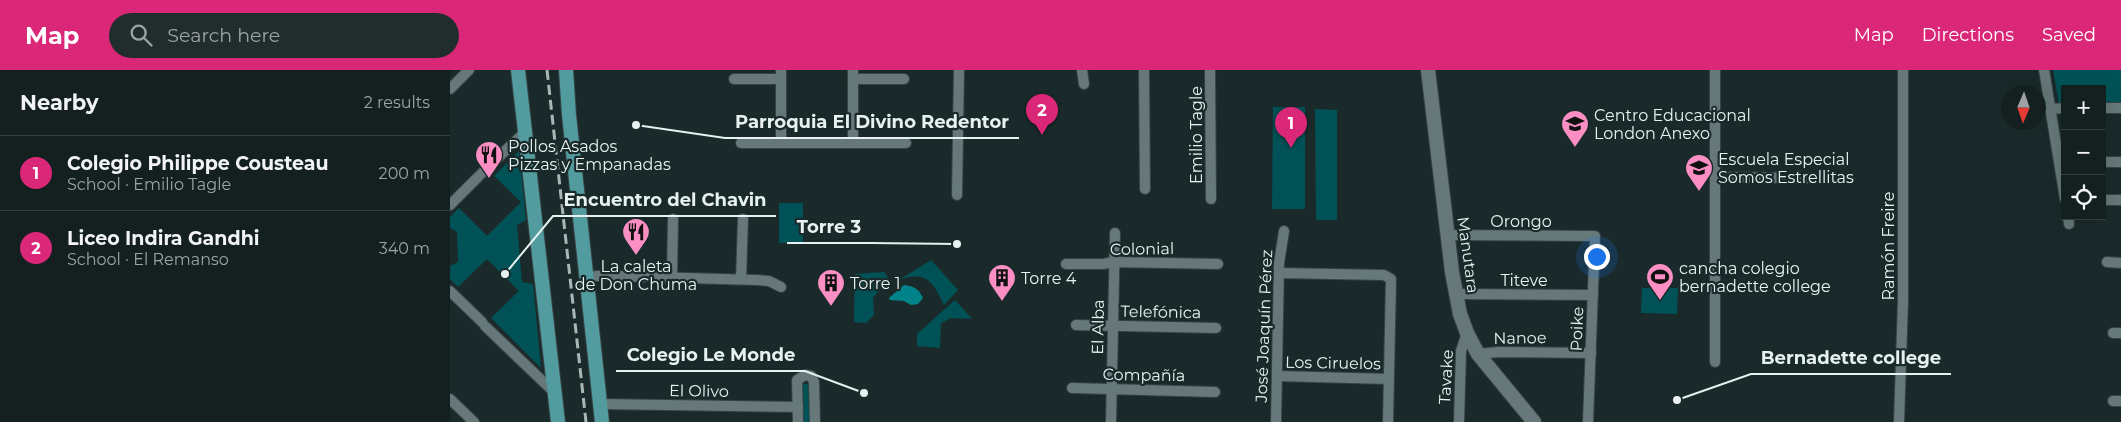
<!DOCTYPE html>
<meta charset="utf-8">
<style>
:root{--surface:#142020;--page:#212d2d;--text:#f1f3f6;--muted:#9da3a5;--line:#333e3e;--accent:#db2777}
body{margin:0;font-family:Montserrat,sans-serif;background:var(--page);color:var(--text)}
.controls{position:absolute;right:15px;top:15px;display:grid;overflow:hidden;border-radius:0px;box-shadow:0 5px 20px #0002}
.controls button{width:45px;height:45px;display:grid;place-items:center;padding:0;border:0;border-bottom:1px solid var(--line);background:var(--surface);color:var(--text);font:25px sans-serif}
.compass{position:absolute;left:1551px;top:15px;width:45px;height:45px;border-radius:50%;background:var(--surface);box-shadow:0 5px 20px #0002;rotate:182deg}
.you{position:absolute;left:1146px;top:186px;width:18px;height:18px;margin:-12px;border:4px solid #fff;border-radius:50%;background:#1a73e8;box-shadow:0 0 0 8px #1a73e833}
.badge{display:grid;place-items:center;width:32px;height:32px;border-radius:50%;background:var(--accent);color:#fff;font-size:16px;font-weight:700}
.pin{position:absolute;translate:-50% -41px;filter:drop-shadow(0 1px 2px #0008)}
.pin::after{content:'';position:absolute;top:26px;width:18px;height:15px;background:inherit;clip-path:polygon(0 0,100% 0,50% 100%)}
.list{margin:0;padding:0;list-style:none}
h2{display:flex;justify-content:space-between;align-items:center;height:65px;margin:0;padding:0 20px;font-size:21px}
h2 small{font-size:16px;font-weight:400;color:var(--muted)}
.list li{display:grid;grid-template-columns:32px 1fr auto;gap:15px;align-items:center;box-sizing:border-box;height:75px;padding:0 20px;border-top:1px solid var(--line)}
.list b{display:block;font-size:19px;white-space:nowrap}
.list p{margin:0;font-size:16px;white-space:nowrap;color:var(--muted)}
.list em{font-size:16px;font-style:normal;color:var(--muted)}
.icon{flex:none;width:28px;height:28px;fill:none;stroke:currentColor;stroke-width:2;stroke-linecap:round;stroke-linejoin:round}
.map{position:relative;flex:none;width:1671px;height:352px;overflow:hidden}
header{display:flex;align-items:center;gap:30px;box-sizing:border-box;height:70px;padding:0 25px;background:var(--accent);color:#fff}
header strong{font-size:24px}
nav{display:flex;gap:28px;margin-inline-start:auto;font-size:18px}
.search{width:350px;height:45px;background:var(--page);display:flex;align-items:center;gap:12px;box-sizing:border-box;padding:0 18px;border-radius:28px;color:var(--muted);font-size:19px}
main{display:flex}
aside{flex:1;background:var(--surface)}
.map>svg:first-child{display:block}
.green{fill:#015256}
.water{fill:#008389}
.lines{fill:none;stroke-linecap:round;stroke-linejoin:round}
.minor-casing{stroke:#364445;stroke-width:12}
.secondary-casing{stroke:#364445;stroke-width:16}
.primary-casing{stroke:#364445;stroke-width:16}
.minor{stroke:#667879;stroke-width:10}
.secondary{stroke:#667879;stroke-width:14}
.primary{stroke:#529b9f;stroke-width:14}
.rail{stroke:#aab6b7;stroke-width:3;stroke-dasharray:10 5;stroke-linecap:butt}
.labels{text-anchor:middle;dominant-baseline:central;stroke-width:4.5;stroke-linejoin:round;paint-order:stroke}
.poi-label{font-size:16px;fill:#e7f1f1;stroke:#1a2a2b;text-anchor:start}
.street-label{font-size:16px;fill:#e7f1f1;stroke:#1a2a2b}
.leader{fill:none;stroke:#e7f1f1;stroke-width:2}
.callout-dot{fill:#e7f1f1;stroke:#1a2a2b;stroke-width:2}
.callout-label{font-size:18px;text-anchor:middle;font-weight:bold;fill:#e7f1f1;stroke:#1a2a2b;stroke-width:4.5;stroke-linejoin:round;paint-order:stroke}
</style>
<header>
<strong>Map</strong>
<div class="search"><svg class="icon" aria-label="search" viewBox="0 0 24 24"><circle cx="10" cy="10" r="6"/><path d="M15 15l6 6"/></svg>Search here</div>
<nav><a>Map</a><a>Directions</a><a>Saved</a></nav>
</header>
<main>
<aside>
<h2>Nearby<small>2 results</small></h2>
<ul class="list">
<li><span class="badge">1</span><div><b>Colegio Philippe Cousteau</b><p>School · Emilio Tagle</p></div><em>200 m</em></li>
<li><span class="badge">2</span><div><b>Liceo Indira Gandhi</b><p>School · El Remanso</p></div><em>340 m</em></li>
</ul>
</aside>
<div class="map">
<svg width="1671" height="352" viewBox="0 0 1671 352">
<rect width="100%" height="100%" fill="#1a2a2b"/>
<g class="green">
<path d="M1603,0h68v32l-19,1v-14h-37v15h-6z"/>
<path d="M823,37h32v102h-33z"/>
<path d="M865,39l22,1v110h-21z"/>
<path d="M69,81l7,69 -9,5 5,57 11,2 8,84 -50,-50 28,-27 -32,-32 -29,28 -8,-8v-13l8,-4 -1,-30 -7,-4v-11l9,-9 28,28 34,-34 -27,-26z"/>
<rect x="329" y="133" width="24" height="40"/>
<path d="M481,190l27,30 -14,15c-11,-23 -17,-35 -45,-25z"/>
<path d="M434,202l5,7 -16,19 1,17 -8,8 -12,-1 1,-48z"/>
<path d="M1192,218h36l-1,26 -36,-1z"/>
<path d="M505,230l17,19 -21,-1 -10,5 -1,25 -23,-2v-12z"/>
<path d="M350,313l11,2 1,37h-11z"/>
</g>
<path class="water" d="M454,215c10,1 15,4 19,13l-5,6 -7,1 -7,-4 -14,-1 -1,-2z"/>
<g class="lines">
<defs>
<g id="minor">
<path d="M403,0v73"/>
<path d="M632,0l2,14"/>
<path d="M694,0l1,119"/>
<path d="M760,0l1,129"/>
<path d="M1265,0v292"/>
<path d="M1594,0l21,129"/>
<path d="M284,9h47"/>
<path d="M403,9h51"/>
<path d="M0,19l19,-19"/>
<path d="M1652,38h19"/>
<path d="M1600,39l15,-1"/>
<path d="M291,73h165"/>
<path d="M331,73v-73"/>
<path d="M1652,92h19"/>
<path d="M31,104l45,-43"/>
<path d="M1265,107l93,1"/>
<path d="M507,125l2,-125"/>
<path d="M1652,130h19"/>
<path d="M0,135l28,-28"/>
<path d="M1618,146l1,8"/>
<path d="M997,165l148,1 -7,186"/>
<path d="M1657,192l14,1"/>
<path d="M616,194h37l11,-2 104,2"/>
<path d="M829,203l105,2 7,4 -3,143"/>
<path d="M222,208l1,-59"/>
<path d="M136,209l10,-3h19l142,4 12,1 12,6"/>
<path d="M291,209l2,-60"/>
<path d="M0,221l32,31"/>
<path d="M1005,224l138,1"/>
<path d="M626,255l140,3"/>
<path d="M35,256l70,67"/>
<path d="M1663,263h8"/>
<path d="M1028,284l20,-2 93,1"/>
<path d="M827,306l112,3"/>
<path d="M622,318l143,4"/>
<path d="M0,329l24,23"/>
<path d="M1663,331h8"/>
<path d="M150,334l198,3"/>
<path d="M348,352l-1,-42 8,-5 6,1 3,6 1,40"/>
<path d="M661,352l4,-189"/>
<path d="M826,352l3,-159 5,-32"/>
<path d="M1009,352l2,-71 6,-18"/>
<path d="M1449,352l4,-122v-230"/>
</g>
<path id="secondary" d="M978,0l24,202 8,42 7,19 11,21 56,68"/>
<g id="primary">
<path d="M68,0l40,352"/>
<path d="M116,0l3,45 33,307"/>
</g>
</defs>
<use href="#minor" class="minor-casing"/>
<use href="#secondary" class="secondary-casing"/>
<use href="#primary" class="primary-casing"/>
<use href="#minor" class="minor"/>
<use href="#secondary" class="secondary"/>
<use href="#primary" class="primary"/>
<path class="rail" d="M97,0l39,352"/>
</g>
<defs>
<symbol id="school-pin" viewBox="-11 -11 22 30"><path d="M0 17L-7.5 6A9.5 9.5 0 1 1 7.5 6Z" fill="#fb8fc3" stroke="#1a2a2b"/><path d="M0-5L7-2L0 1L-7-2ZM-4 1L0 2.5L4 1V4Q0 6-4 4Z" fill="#111"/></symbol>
<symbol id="restaurant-pin" viewBox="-11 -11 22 30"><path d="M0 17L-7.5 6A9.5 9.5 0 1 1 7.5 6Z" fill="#fb8fc3" stroke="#1a2a2b"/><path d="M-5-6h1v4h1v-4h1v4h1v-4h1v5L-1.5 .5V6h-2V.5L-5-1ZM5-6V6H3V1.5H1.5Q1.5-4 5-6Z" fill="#111"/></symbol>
<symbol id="stadium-pin" viewBox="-11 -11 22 30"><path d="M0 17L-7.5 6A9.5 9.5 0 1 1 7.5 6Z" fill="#fb8fc3" stroke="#1a2a2b"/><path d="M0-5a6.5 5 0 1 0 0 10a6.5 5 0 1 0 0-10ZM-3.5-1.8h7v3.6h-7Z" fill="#111"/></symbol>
<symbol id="building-pin" viewBox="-11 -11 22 30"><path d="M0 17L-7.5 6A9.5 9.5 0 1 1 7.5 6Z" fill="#fb8fc3" stroke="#1a2a2b"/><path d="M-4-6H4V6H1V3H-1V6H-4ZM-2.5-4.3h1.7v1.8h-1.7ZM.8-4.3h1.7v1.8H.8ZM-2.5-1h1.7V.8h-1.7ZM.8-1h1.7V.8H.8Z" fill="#111"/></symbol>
</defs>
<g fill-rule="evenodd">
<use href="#school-pin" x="1109" y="38" width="32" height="43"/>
<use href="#restaurant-pin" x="23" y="69" width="32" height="43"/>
<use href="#school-pin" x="1233" y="82" width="32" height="43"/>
<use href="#restaurant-pin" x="170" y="146" width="32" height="43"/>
<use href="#stadium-pin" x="1194" y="191" width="32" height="43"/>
<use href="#building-pin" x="536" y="192" width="32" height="43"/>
<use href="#building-pin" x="365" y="197" width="32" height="43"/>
</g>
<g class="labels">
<g class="poi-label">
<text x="1144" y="45">Centro Educacional<tspan x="1144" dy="18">London Anexo</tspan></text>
<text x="58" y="76">Pollos Asados<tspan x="58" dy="18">Pizzas y Empanadas</tspan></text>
<text x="1268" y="89">Escuela Especial<tspan x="1268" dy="18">Somos Estrellitas</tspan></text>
<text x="186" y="196" text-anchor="middle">La caleta<tspan x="186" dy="18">de Don Chuma</tspan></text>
<text x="1229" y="198">cancha colegio<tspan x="1229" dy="18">bernadette college</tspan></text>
<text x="571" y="208">Torre 4</text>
<text x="400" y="213">Torre 1</text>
</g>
<g class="street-label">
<text transform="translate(746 65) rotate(-90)">Emilio Tagle</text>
<text x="1071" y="151">Orongo</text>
<text transform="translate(1438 176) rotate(-90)">Ramón Freire</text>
<text transform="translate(692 179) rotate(-1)">Colonial</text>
<text transform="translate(1018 185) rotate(82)">Manutara</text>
<text x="1074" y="210">Titeve</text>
<text transform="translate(711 242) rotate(1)">Telefónica</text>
<text transform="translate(814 256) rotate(-88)">José Joaquín Pérez</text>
<text transform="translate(648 257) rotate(-89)">El Alba</text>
<text transform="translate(1127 259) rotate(-88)">Poike</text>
<text transform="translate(1070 268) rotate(-1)">Nanoe</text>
<text transform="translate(883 293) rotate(1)">Los Ciruelos</text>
<text transform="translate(694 305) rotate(1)">Compañía</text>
<text transform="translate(996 307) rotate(-87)">Tavake</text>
<text transform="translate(249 321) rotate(1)">El Olivo</text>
</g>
</g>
<path class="leader" d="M186 55L275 68H569M55 204L103 146H326M507 174L421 173H337M414 323L355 301H166M1227 330L1301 304H1501"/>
<g class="callout-dot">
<circle cx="186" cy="55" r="5"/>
<circle cx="55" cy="204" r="5"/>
<circle cx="507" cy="174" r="5"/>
<circle cx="414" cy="323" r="5"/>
<circle cx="1227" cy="330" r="5"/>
</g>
<g class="callout-label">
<text x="422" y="58">Parroquia El Divino Redentor</text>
<text x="215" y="136">Encuentro del Chavin</text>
<text x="379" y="163">Torre 3</text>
<text x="261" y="291">Colegio Le Monde</text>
<text x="1401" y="294">Bernadette college</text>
</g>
</svg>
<div class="controls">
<button>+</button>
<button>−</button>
<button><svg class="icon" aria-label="locate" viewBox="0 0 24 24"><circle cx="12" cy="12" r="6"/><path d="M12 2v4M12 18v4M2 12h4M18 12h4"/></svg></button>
</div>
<svg class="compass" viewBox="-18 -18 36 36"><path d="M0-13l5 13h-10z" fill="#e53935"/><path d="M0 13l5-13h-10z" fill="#9da3a5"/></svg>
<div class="you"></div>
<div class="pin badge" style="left:841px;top:78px">1</div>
<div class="pin badge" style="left:592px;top:65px">2</div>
</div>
</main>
